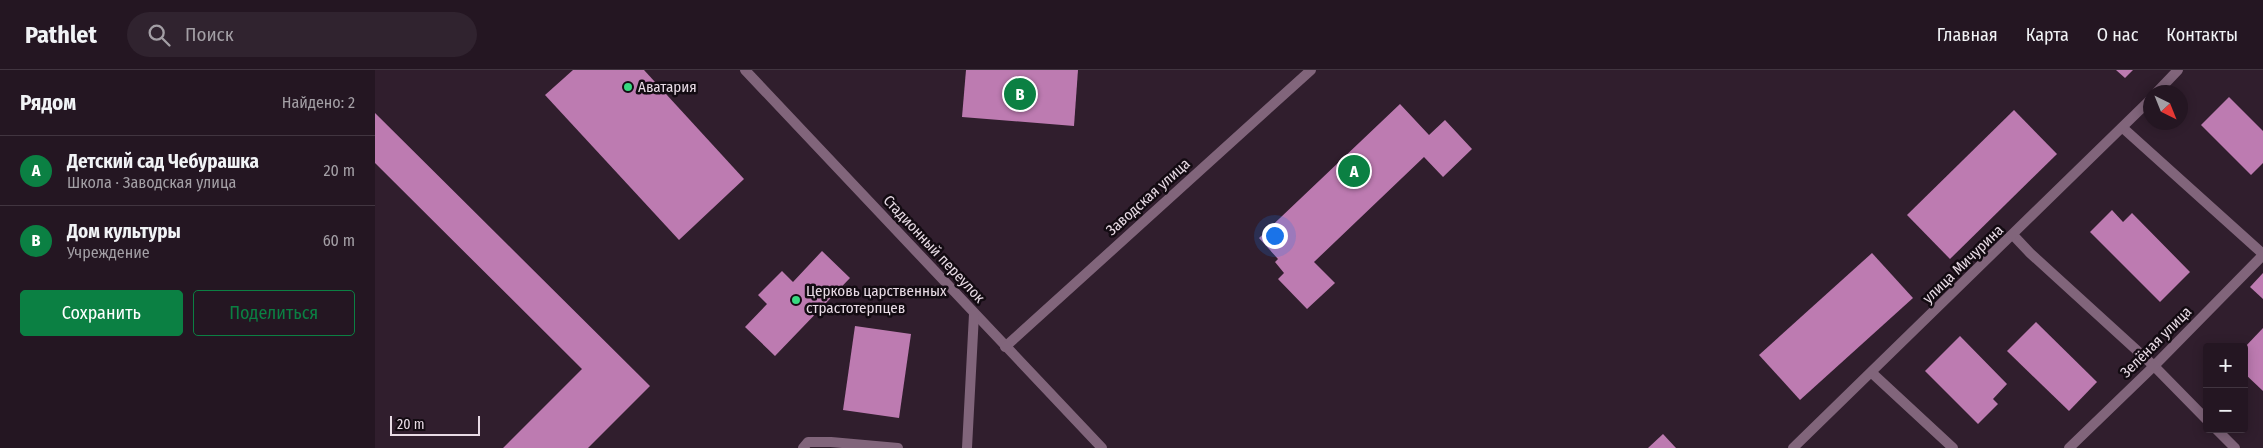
<!DOCTYPE html>
<html lang="ru">
<meta charset="utf-8">
<style>
:root{--surface:#241622;--page:#30232f;--text:#f1f3f6;--muted:#a39fa5;--line:#413540;--accent:#0b8043}
body{margin:0;font-family:"Fira Sans Condensed",sans-serif;background:var(--page);color:var(--text)}
.controls{position:absolute;right:15px;bottom:15px;display:grid;overflow:hidden;border-radius:5px;box-shadow:0 2px 12px #0003}
.controls button{width:45px;height:45px;display:grid;place-items:center;padding:0;border:0;border-bottom:1px solid var(--line);background:var(--surface);color:var(--text);font:25px sans-serif}
.compass{position:absolute;left:1768px;top:15px;width:45px;height:45px;border-radius:50%;background:var(--surface);box-shadow:0 2px 12px #0003;rotate:137deg}
.scale{position:absolute;left:15px;bottom:12px;width:90px;box-sizing:border-box;padding-left:5px;border:2px solid #e8dbe5;border-top:0;font-size:14px;line-height:18px;white-space:nowrap;color:#e8dbe5;-webkit-text-stroke:4px #130b12;paint-order:stroke}
.you{position:absolute;left:899px;top:165px;width:18px;height:18px;margin:-12px;border:4px solid #fff;border-radius:50%;background:#1a73e8;box-shadow:0 0 0 8px #1a73e833}
.badge{display:grid;place-items:center;width:32px;height:32px;border-radius:50%;background:var(--accent);color:#fff;font-size:16px;font-weight:700}
.pin{position:absolute;translate:-50% -50%;border:2px solid #fff;box-shadow:0 1px 5px #0006}
.list{margin:0;padding:0;list-style:none}
h2{display:flex;justify-content:space-between;align-items:center;height:65px;margin:0;padding:0 20px;font-size:21px}
h2 small{font-size:16px;font-weight:400;color:var(--muted)}
.list li{display:grid;grid-template-columns:32px 1fr auto;gap:15px;align-items:center;box-sizing:border-box;height:70px;padding:0 20px;border-top:1px solid var(--line)}
.list b{display:block;font-size:19px;white-space:nowrap}
.list p{margin:0;font-size:16px;white-space:nowrap;color:var(--muted)}
.list em{font-size:16px;font-style:normal;color:var(--muted)}
.actions{display:flex;gap:10px;padding:15px 20px}
.actions a{flex:1;padding:11px 0;border:1px solid var(--accent);border-radius:5px;text-align:center;font-size:18px;color:var(--accent)}
.actions .main{background:var(--accent);color:#fff}
.icon{flex:none;width:28px;height:28px;fill:none;stroke:currentColor;stroke-width:2;stroke-linecap:round;stroke-linejoin:round}
.map{position:relative;flex:none;width:1888px;height:378px;overflow:hidden}
header{display:flex;align-items:center;gap:30px;box-sizing:border-box;height:70px;padding:0 25px;background:var(--surface);border-bottom:1px solid var(--line)}
header strong{font-size:24px}
nav{display:flex;gap:28px;margin-inline-start:auto;font-size:18px}
.search{width:350px;height:45px;background:var(--page);display:flex;align-items:center;gap:12px;box-sizing:border-box;padding:0 18px;border-radius:28px;color:var(--muted);font-size:19px}
main{display:flex}
aside{flex:1;background:var(--surface)}
.map>svg:first-child{display:block}
.building{fill:#bd7bb1}
.lines{fill:none;stroke-linecap:round;stroke-linejoin:round}
.lane{stroke:#81657b;stroke-width:10}
.street{stroke:#81657b;stroke-width:10}
.poi-dot{fill:#38d880;stroke:#130b12;stroke-width:2}
.labels{text-anchor:middle;dominant-baseline:central;stroke-width:5;stroke-linejoin:round;paint-order:stroke}
.poi-label{font-size:15px;fill:#e8dbe5;stroke:#130b12;text-anchor:start}
.street-label{font-size:15px;fill:#e8dbe5;stroke:#130b12}
</style>
<header>
<strong>Pathlet</strong>
<div class="search"><svg class="icon" aria-label="search" viewBox="0 0 24 24"><circle cx="10" cy="10" r="6"/><path d="M15 15l6 6"/></svg>Поиск</div>
<nav><a>Главная</a><a>Карта</a><a>О нас</a><a>Контакты</a></nav>
</header>
<main>
<aside>
<h2>Рядом<small>Найдено: 2</small></h2>
<ul class="list">
<li><span class="badge">A</span><div><b>Детский сад Чебурашка</b><p>Школа · Заводская улица</p></div><em>20 m</em></li>
<li><span class="badge">B</span><div><b>Дом культуры</b><p>Учреждение</p></div><em>60 m</em></li>
</ul>
<div class="actions"><a class="main">Сохранить</a><a>Поделиться</a></div>
</aside>
<div class="map">
<svg width="1888" height="378" viewBox="0 0 1888 378">
<rect width="100%" height="100%" fill="#301e2d"/>
<g class="building">
<path d="M198,0h71l100,109 -65,61 -134,-145z"/>
<path d="M591,0h112l-4,56 -112,-9z"/>
<path d="M1741,0h17l-8,8z"/>
<path d="M1854,27l34,34v32l-12,12 -50,-50z"/>
<path d="M1025,34l29,31 16,-15 27,29 -29,28 -19,-20 -110,105 21,21 -28,26 -29,-30 6,-6 -9,-11 3,-3 -19,-21z"/>
<path d="M1639,40l43,44 -107,105 -43,-44z"/>
<path d="M0,43l275,273 -62,62h-85l79,-79 -207,-206z"/>
<path d="M1737,140l11,12 9,-9 58,59 -30,30 -70,-70z"/>
<path d="M447,181l28,27 -75,78 -30,-29 22,-23 -9,-9 24,-24 11,11z"/>
<path d="M1497,183l41,45 -113,102 -41,-45z"/>
<path d="M1888,203v26l-13,-12z"/>
<path d="M1661,252l61,60 -28,29 -62,-60z"/>
<path d="M480,256l56,8 -12,84 -56,-8z"/>
<path d="M1888,258v63l-19,-18v-25z"/>
<path d="M1585,266l47,48 -14,15 5,5 -20,20 -53,-53z"/>
<path d="M1288,364l13,14h-28z"/>
</g>
<g class="lines">
<g class="lane">
<path d="M1748,58l140,126"/>
<path d="M1638,165l17,18 124,113 53,54"/>
<path d="M1841,359l19,19"/>
<path d="M428,378l5,-6h23l67,6"/>
</g>
<g class="street">
<path d="M370,0l357,378"/>
<path d="M1782,22l21,-22"/>
<path d="M630,277l306,-277"/>
<path d="M1497,303l81,75"/>
<path d="M592,378l7,-134"/>
<path d="M1418,378l358,-349"/>
<path d="M1694,378l85,-82 109,-111"/>
</g>
</g>
<g class="poi-dot">
<circle cx="253" cy="17" r="5"/>
<circle cx="421" cy="230" r="5"/>
</g>
<g class="labels">
<g class="poi-label">
<text x="263" y="17">Аватария</text>
<text x="431" y="221">Церковь царственных<tspan x="431" dy="17">страстотерпцев</tspan></text>
</g>
<g class="street-label">
<text transform="translate(773 127) rotate(-42)">Заводская улица</text>
<text transform="translate(559 179) rotate(47)">Стадионный переулок</text>
<text transform="translate(1588 194) rotate(-44)">улица Мичурина</text>
<text transform="translate(1781 272) rotate(-45)">Зелёная улица</text>
</g>
</g>
</svg>
<div class="controls">
<button>+</button>
<button>−</button>
</div>
<svg class="compass" viewBox="-18 -18 36 36"><path d="M0-13l5 13h-10z" fill="#e53935"/><path d="M0 13l5-13h-10z" fill="#a39fa5"/></svg>
<div class="scale">20 m</div>
<div class="you"></div>
<div class="pin badge" style="left:979px;top:101px">A</div>
<div class="pin badge" style="left:645px;top:24px">B</div>
</div>
</main>
